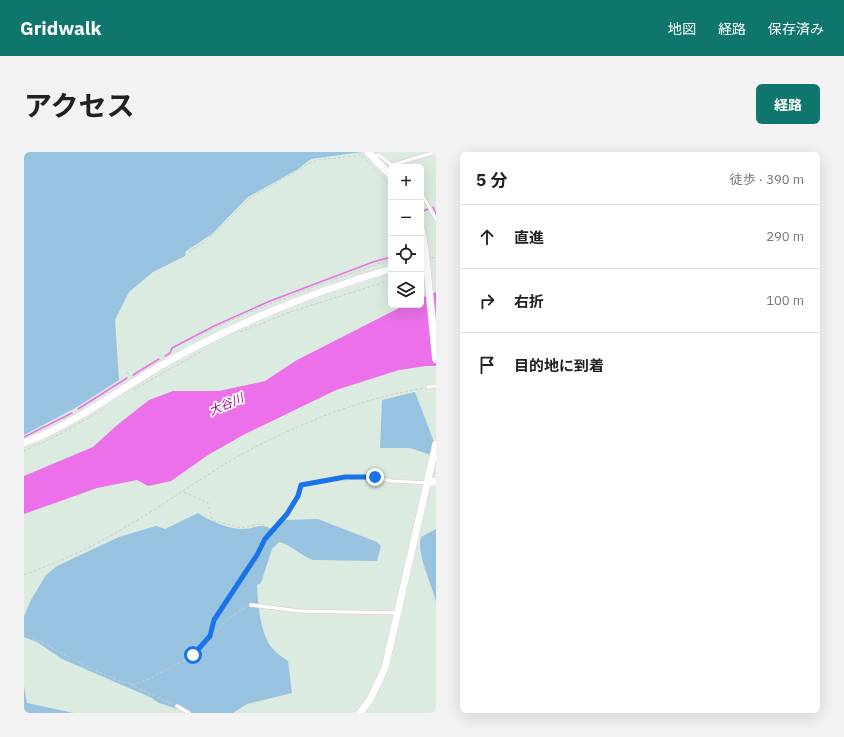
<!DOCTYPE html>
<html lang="ja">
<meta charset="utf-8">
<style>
:root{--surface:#fff;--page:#f2f2f2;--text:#202124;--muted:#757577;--line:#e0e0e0;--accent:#0f766e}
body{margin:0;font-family:"IBM Plex Sans","Noto Sans JP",sans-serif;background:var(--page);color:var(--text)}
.controls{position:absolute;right:12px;top:12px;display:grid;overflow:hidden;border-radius:6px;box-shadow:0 4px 16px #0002}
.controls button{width:36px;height:36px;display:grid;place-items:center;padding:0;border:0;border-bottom:1px solid var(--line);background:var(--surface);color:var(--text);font:20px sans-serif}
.stop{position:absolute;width:12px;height:12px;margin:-9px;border:3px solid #1a73e8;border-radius:50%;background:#fff}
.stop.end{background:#1a73e8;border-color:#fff;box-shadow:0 1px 4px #0008}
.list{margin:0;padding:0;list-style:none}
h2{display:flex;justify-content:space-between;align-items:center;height:52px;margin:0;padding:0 16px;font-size:17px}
h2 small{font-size:13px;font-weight:400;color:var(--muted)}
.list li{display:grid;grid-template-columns:26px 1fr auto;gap:12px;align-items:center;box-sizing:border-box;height:64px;padding:0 16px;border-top:1px solid var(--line)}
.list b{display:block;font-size:15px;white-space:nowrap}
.list em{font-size:13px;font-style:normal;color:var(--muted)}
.icon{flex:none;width:22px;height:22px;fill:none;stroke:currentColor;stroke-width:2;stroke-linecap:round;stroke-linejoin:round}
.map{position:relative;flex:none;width:412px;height:561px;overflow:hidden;border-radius:6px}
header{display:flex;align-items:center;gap:24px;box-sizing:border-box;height:56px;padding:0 20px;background:var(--accent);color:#fff}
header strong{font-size:19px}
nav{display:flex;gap:22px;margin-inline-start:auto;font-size:14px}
.intro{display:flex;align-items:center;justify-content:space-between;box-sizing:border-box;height:96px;padding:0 24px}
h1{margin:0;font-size:28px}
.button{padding:10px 18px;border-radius:6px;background:var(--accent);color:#fff;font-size:14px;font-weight:700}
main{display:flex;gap:24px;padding:0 24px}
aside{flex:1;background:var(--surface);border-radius:6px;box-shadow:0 4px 16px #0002}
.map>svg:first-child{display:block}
.green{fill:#98c3e0}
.water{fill:#eb70e9}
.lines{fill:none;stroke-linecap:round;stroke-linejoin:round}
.stream{stroke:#eb70e9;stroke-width:1.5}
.service-casing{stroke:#e2d0d8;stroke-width:4.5}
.tertiary-casing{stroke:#e2d0d8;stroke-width:8}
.path{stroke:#ccc;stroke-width:1;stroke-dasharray:3 2;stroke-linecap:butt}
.service{stroke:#fff;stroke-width:3}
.tertiary{stroke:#fff;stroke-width:7}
.route{stroke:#1a73e8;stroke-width:5}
.labels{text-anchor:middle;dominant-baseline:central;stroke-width:3.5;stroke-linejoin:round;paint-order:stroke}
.water-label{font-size:12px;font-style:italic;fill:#951189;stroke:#fff}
</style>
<header>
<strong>Gridwalk</strong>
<nav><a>地図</a><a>経路</a><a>保存済み</a></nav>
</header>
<div class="intro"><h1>アクセス</h1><a class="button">経路</a></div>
<main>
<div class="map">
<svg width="412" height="561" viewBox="0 0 412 561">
<rect width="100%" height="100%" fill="#dbebe0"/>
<g class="green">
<path d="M0,0h338l-51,7 -13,10 -50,28 -36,37 -26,17 -1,5 -32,16 -24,20 -14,28 4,60 -42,27 -53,28z"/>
<path d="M391,240l19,50 -3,13 -21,-7h-30l2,-48z"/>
<path d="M174,361c12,8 30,16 45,16 14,0 13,-7 30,0l10,-9 35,-1 59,23 4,4 -4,15 -64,-1c-12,-4 -21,-15 -34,-18l-7,7 -11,34 -4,2c1,18 3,50 16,64 4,5 10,8 15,12l4,32 -45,11 -14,9h-43l-31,-10 -7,-5 -90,-39 -25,-17 -13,-5v-21l7,-16 15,-25 11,-9 62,-29 37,-11 9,3z"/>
<path d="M412,377v73c-4,-18 -20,-48 -15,-65z"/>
<path d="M0,534l3,17 47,10h-50z"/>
</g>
<path class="water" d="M412,140v74h-10l-27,4 -63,20 -91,44 -37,21 -37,26 -23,5 -11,-6 -40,8 -73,26v-38l69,-29 23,-21 33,-26 24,-9h46l46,-10 32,-21 108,-55h16v-7z"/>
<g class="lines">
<g class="stream">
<path d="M409,55l3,7"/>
<path d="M397,60l7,-3"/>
<path d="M141,204l5,-3 2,-5 42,-22 56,-25 103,-39 18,-5"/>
<path d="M109,223l26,-16"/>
<path d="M54,257l49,-31"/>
<path d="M0,285l48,-24"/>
</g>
<defs>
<g id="service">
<path d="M348,4l7,-1 15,12"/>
<path d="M368,13l44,-13"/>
<path d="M397,41l15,26"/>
<path d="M404,235l8,-1"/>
<path d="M270,350l9,-18 60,-8 29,5 35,2"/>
<path d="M227,453l49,6 97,2"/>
<path d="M153,554l12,7"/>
</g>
<g id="tertiary">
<path d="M344,0l23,24"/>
<path d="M397,77l4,20 11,110"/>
<path d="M0,291c53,-20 97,-55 145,-82 70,-39 146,-70 222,-92"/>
<path d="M404,331l8,-2"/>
<path d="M336,561l11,-15 14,-30 51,-224"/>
</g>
</defs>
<use href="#service" class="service-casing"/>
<use href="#tertiary" class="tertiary-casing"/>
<g class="path">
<path d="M338,4l29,30"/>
<path d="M165,100l24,-17 37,-37 58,-34 9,-4 46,-5"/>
<path d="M408,106l4,-1"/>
<path d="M216,180l50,-20 101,-32"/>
<path d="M169,189c8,-14 172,-74 198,-81"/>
<path d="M135,202l3,4"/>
<path d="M103,220l3,4"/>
<path d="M109,238l69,-39"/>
<path d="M0,299l38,-18 42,-24"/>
<path d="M160,340l24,11 4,17 29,8 19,-4 12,4"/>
<path d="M0,423c25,-10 51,-20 75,-33 44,-23 84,-52 126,-78 59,-35 132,-65 200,-76"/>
<path d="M0,481l68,36 30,13 13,2 14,-5 44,-24 35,-36 19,-13"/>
<path d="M186,483l4,-15 43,-65 8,-16 27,-34"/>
<path d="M106,532l44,21"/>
</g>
<use href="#service" class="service"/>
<use href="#tertiary" class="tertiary"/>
</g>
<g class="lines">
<path class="route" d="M169,503l17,-19 4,-16 43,-65 8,-16 22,-25 11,-18 3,-11 44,-8h30"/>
</g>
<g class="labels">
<g class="water-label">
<text transform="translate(202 252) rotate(-23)">大谷川</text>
</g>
</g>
</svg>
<div class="controls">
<button>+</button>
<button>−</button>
<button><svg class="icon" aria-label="locate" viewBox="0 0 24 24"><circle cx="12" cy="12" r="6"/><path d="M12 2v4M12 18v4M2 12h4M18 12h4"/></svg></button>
<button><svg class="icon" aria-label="layers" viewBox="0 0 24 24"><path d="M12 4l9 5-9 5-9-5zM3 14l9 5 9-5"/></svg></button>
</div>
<div class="stop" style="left:169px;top:503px"></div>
<div class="stop end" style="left:351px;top:325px"></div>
</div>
<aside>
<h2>5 分<small>徒歩 · 390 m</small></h2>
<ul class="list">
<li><svg class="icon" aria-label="ahead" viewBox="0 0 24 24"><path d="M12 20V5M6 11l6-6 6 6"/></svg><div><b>直進</b></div><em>290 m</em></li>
<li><svg class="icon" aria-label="right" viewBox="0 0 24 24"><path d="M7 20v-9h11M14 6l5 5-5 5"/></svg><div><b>右折</b></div><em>100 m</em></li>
<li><svg class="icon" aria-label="arrive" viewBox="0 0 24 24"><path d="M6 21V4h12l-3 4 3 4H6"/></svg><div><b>目的地に到着</b></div></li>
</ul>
</aside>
</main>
